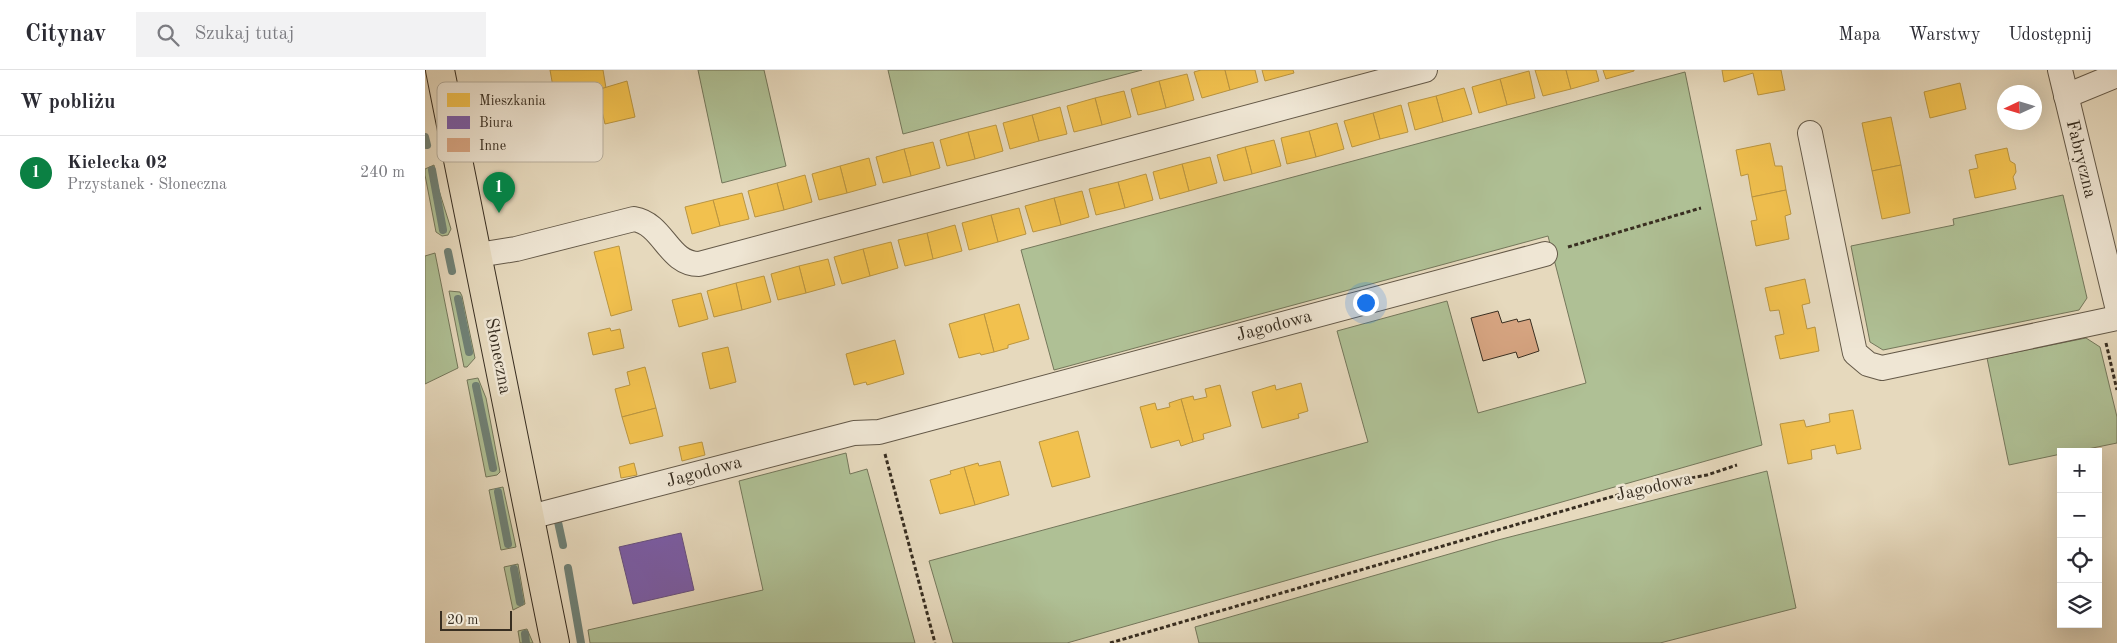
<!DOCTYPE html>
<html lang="pl">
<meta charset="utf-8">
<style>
:root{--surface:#fff;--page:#f2f2f3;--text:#2b2b33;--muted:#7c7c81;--line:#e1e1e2;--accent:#0b8043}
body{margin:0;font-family:"Old Standard TT",serif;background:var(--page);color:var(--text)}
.controls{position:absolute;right:15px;bottom:15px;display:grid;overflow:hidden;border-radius:0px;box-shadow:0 5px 20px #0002}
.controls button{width:45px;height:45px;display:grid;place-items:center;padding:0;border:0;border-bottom:1px solid var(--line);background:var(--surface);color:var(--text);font:25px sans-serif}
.compass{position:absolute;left:1572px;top:15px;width:45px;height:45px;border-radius:50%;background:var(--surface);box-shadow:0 5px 20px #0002;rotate:266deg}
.scale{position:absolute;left:15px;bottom:12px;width:72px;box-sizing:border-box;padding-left:5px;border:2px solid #382e21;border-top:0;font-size:14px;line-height:18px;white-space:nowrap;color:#382e21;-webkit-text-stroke:4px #efe6d4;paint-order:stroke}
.you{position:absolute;left:940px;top:232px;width:18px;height:18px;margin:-12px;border:4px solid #fff;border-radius:50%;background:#1a73e8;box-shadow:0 0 0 8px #1a73e833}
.badge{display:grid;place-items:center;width:32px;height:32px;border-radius:50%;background:var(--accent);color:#fff;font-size:16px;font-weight:700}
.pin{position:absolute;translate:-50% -41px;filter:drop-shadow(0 1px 2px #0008)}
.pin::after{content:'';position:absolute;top:26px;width:18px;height:15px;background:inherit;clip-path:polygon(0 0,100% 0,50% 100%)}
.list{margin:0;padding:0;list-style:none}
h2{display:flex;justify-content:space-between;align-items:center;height:65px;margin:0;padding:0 20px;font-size:21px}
h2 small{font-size:16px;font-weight:400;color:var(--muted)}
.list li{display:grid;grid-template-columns:32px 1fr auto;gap:15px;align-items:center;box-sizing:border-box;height:75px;padding:0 20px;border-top:1px solid var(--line)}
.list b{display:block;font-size:19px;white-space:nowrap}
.list p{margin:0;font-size:16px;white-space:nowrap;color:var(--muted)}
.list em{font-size:16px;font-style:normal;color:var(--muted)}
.icon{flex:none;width:28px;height:28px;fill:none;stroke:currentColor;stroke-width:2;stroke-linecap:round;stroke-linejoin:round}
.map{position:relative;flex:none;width:1692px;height:573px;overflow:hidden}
header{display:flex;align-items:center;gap:30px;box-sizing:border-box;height:70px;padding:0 25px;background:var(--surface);border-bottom:1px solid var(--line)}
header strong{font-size:24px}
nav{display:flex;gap:28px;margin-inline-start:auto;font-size:18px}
.search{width:350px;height:45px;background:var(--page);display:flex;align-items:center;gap:12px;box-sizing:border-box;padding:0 18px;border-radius:0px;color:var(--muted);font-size:19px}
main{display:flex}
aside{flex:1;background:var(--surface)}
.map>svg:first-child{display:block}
.green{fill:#afc095;stroke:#74775b}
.homes{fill:#f2c14e;stroke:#ba9540}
.offices{fill:#7b5ea7;stroke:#67507f}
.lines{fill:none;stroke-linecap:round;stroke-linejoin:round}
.stream{stroke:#708277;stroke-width:8}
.building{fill:#d7a582;stroke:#382e21}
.minor-casing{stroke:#645948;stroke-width:26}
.major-casing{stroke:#382e21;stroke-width:30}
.path{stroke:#382e21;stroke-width:3;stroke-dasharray:4 2.5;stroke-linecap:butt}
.minor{stroke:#efe6d4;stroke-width:24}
.major{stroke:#e6d9bd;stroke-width:28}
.labels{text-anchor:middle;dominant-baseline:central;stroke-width:5;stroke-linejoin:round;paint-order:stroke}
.street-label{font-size:18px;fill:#382e21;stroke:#efe6d4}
.key{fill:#efe6d4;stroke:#b8af9e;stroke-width:1}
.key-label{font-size:14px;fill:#382e21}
</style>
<header>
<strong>Citynav</strong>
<div class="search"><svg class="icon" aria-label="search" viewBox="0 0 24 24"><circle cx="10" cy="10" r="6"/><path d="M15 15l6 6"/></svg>Szukaj tutaj</div>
<nav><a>Mapa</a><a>Warstwy</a><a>Udostępnij</a></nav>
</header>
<main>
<aside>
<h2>W pobliżu<small></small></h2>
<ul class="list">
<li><span class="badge">1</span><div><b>Kielecka 02</b><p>Przystanek · Słoneczna</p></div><em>240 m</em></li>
</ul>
</aside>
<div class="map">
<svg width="1692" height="573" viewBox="0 0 1692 573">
<rect width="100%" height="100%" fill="#e6d9bd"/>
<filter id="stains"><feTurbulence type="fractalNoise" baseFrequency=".004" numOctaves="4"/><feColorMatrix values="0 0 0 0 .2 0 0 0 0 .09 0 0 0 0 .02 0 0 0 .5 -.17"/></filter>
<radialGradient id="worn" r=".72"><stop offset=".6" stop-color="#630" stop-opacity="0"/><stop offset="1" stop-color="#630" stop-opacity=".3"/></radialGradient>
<g class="green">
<path d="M273,0h66l22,96 -64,17z"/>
<path d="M463,0h254l-239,64z"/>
<path d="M1260,2l77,373 -695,198h-114l-24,-82 439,-119 -31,-111 110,-30 31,112 108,-30 -38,-147 -494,134 -33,-120z"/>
<path d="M9,95l4,22 13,42 -3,6 -6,1 -6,-4 -11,-57v-6z"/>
<path d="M1638,125l24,103 -8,12 -196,40 -13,-8 -19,-96 103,-21 -1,-6z"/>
<path d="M10,183l23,115 -33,16v-128z"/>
<path d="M24,221l11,1 2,4 13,62 -8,9h-3z"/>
<path d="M1661,268l14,9 17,70v26l-44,9h-12v2l-52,11 -22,-107z"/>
<path d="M53,308l8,20 14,74 -3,3 -11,2 -19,-97z"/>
<path d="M421,383l4,21 17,-5 48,174h-325l-2,-13 175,-40 -24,-109z"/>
<path d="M1342,401l29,137 -136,35h-461l-4,-16 303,-87z"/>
<path d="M78,417l13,60 -15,3 -12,-60z"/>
<path d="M93,494l7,40 -12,6 -9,-43z"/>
<path d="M102,559l6,14h-13l-2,-12z"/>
</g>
<g class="homes">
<path d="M125,0h53l3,18 -51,10z"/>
<path d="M776,0h24l5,20 -28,8 -8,-26z"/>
<path d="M800,0h30l3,12 -28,8z"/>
<path d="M837,0h31l1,3 -29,8z"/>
<path d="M1110,0h31l5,19 -28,7z"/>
<path d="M1141,0h30l3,11 -28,8z"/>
<path d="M1178,0h31v1l-28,8z"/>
<path d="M1297,0h59l4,20 -27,5 -5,-22 -29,9z"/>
<path d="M1104,1l6,27 -28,7 -7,-26z"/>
<path d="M762,4l7,26 -28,8 -7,-27z"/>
<path d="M1075,9l7,26 -28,8 -7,-26z"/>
<path d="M202,11l8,36 -30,7 -8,-34z"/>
<path d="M734,11l7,27 -28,7 -7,-26z"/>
<path d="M1535,13l6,26 -36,9 -6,-26z"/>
<path d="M1039,18l8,26 -29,8 -7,-26z"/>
<path d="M699,21l7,26 -29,8 -7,-27z"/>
<path d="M1011,26l7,26 -28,8 -7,-27z"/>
<path d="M670,28l7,27 -28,7 -7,-26z"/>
<path d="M976,35l7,27 -28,7 -7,-26z"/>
<path d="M635,37l7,27 -28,7 -7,-26z"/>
<path d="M948,43l7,26 -28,8 -8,-26z"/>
<path d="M607,45l7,26 -29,8 -7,-26z"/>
<path d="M1466,47l10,48 -29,6 -10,-48z"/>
<path d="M912,53l7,26 -28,8 -7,-26z"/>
<path d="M571,55l7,26 -28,8 -7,-27z"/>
<path d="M884,61l7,26 -29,7 -6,-26z"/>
<path d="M543,62l7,27 -28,7 -7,-26z"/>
<path d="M849,70l7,26 -29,8 -7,-27z"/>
<path d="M508,72l7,26 -29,8 -7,-27z"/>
<path d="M1345,73l5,23h7l4,24 -34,7 -4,-23 -7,2 -5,-26z"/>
<path d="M820,77l7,27 -28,7 -7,-26z"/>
<path d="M1582,78l3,13 5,3 1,8 -3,5 3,12 -41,9 -6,-28 9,-2 -3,-13z"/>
<path d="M479,79l7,27 -28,7 -7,-26z"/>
<path d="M785,87l7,26 -28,8 -7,-27z"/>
<path d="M444,88l7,27 -29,8 -7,-27z"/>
<path d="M757,94l7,27 -29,8 -7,-27z"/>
<path d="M1476,95l9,48 -28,6 -10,-48z"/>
<path d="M415,96l7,27 -28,7 -7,-26z"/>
<path d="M721,104l7,26 -28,8 -7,-26z"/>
<path d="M380,105l7,27 -28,8 -7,-27z"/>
<path d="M693,112l7,26 -29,7 -7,-26z"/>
<path d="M352,113l7,27 -29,7 -7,-26z"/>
<path d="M1361,120l5,24 -6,2 4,23 -33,7 -5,-25 6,-1 -5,-23z"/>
<path d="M657,121l7,26 -28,8 -7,-27z"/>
<path d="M317,123l7,26 -29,7 -7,-26z"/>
<path d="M629,128l7,27 -28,7 -8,-26z"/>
<path d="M288,130l7,26 -28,8 -7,-27z"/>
<path d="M594,138l7,26 -28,8 -7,-27z"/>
<path d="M566,145l7,27 -29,8 -7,-27z"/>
<path d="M530,155l7,26 -29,8 -6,-26z"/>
<path d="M502,163l6,26 -28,7 -7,-26z"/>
<path d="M466,172l7,26 -28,8 -7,-27z"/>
<path d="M194,176l13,64 -21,6 -17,-64z"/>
<path d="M438,179l7,27 -28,8 -8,-27z"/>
<path d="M403,189l7,26 -29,8 -7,-27z"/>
<path d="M374,196l7,27 -28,7 -7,-26z"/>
<path d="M339,206l7,26 -29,8 -6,-27z"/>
<path d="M1380,209l5,24 -8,2 5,24 8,-2 4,24 -39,8 -5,-23 9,-2 -5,-24 -9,1 -5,-23z"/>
<path d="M311,213l6,27 -28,7 -7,-26z"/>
<path d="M276,223l7,26 -29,8 -7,-27z"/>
<path d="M594,234l10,35 -21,6v3l-14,4 -10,-38z"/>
<path d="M559,244l10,38 -13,3 -1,-2 -21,5 -10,-34z"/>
<path d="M185,258l1,3 9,-2 4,19 -31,7 -5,-22z"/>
<path d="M470,270l9,34 -37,11 -1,-3 -12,3 -8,-31z"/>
<path d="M303,277l8,35 -26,7 -8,-36z"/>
<path d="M220,297l11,41 -34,9 -7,-28 15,-4 -3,-13z"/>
<path d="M876,313l7,28 -10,3 1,4 -37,10 -10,-36 23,-7 1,5z"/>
<path d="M795,315l11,41 -28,8 1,5 -11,3 -12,-43 12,-3 1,4 13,-3 -2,-8z"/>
<path d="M756,329l12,43 -12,4 -2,-6 -28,8 -11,-41 15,-4 2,7 13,-3 -1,-4z"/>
<path d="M231,338l7,28 -33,8 -8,-27z"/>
<path d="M1428,340l8,39 -24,5 -2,-9 -24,5 1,9 -24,5 -8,-40 24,-4 2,7 24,-5 -1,-8z"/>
<path d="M653,361l12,46 -38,10 -13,-45z"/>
<path d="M277,372l3,13 -23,6 -3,-14z"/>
<path d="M575,391l9,34 -34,10 -11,-38 14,-4 1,3z"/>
<path d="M209,393l3,12 -16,3 -2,-11z"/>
<path d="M539,397l11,38 -35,9 -10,-34 21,-6 -1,-3z"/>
</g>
<path class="offices" d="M256,463l13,57 -61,14 -14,-57z"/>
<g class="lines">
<g class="stream">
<path d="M0,67l2,8"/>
<path d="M7,100l11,60"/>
<path d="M23,182l4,19"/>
<path d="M33,229l11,53"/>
<path d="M51,316l17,82"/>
<path d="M73,422l10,52"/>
<path d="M133,452l5,23"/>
<path d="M143,498l13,75"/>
<path d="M89,499l6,33"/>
<path d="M100,564l1,9"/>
</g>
</g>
<path class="building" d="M1073,241l4,12 15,-4 1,3 12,-3 9,32 -21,7 -2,-6 -33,9 -12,-43z"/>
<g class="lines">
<defs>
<g id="minor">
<path d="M1635,0l57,236"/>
<path d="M1641,26l51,-21"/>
<path d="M1385,63l45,220 13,11 14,4 235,-50"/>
<path d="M53,185l38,-6 118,-30c30,5 34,45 65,45l726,-194"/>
<path d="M105,447l324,-84 25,-1 666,-178"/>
</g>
<path id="major" d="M15,0l115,573"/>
</defs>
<use href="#minor" class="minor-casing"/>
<use href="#major" class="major-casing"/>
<g class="path">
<path d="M1143,177l133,-39"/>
<path d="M1681,273l11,47"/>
<path d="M460,384l50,189"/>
<path d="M685,573l542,-158 55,-10 30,-10"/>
</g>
<use href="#minor" class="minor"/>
<use href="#major" class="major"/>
</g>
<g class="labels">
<g class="street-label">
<text transform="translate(1656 89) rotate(76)">Fabryczna</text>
<text transform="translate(849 256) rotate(-15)">Jagodowa</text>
<text transform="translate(73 286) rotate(79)">Słoneczna</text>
<text transform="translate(279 402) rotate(-15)">Jagodowa</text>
<text transform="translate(1229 417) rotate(-13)">Jagodowa</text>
</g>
</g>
<rect x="12" y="12" width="166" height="80" rx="8" class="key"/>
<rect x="22" y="23" width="23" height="14" fill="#f2c14e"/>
<rect x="22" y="46" width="23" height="13" fill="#7b5ea7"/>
<rect x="22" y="68" width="23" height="14" fill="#d7a582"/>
<g class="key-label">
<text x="54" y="35">Mieszkania</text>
<text x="54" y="57">Biura</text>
<text x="54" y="80">Inne</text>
</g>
<rect width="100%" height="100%" filter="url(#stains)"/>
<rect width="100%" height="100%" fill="url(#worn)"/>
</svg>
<div class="controls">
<button>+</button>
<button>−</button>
<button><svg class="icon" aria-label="locate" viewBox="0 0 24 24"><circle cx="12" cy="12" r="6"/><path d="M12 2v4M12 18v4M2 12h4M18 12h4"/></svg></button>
<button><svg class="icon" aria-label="layers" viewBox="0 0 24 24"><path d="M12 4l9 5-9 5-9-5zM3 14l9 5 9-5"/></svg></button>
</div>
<svg class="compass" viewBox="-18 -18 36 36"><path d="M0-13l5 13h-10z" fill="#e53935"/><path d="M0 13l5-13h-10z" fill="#7c7c81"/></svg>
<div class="scale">20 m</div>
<div class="you"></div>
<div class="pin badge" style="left:74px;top:143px">1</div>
</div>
</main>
